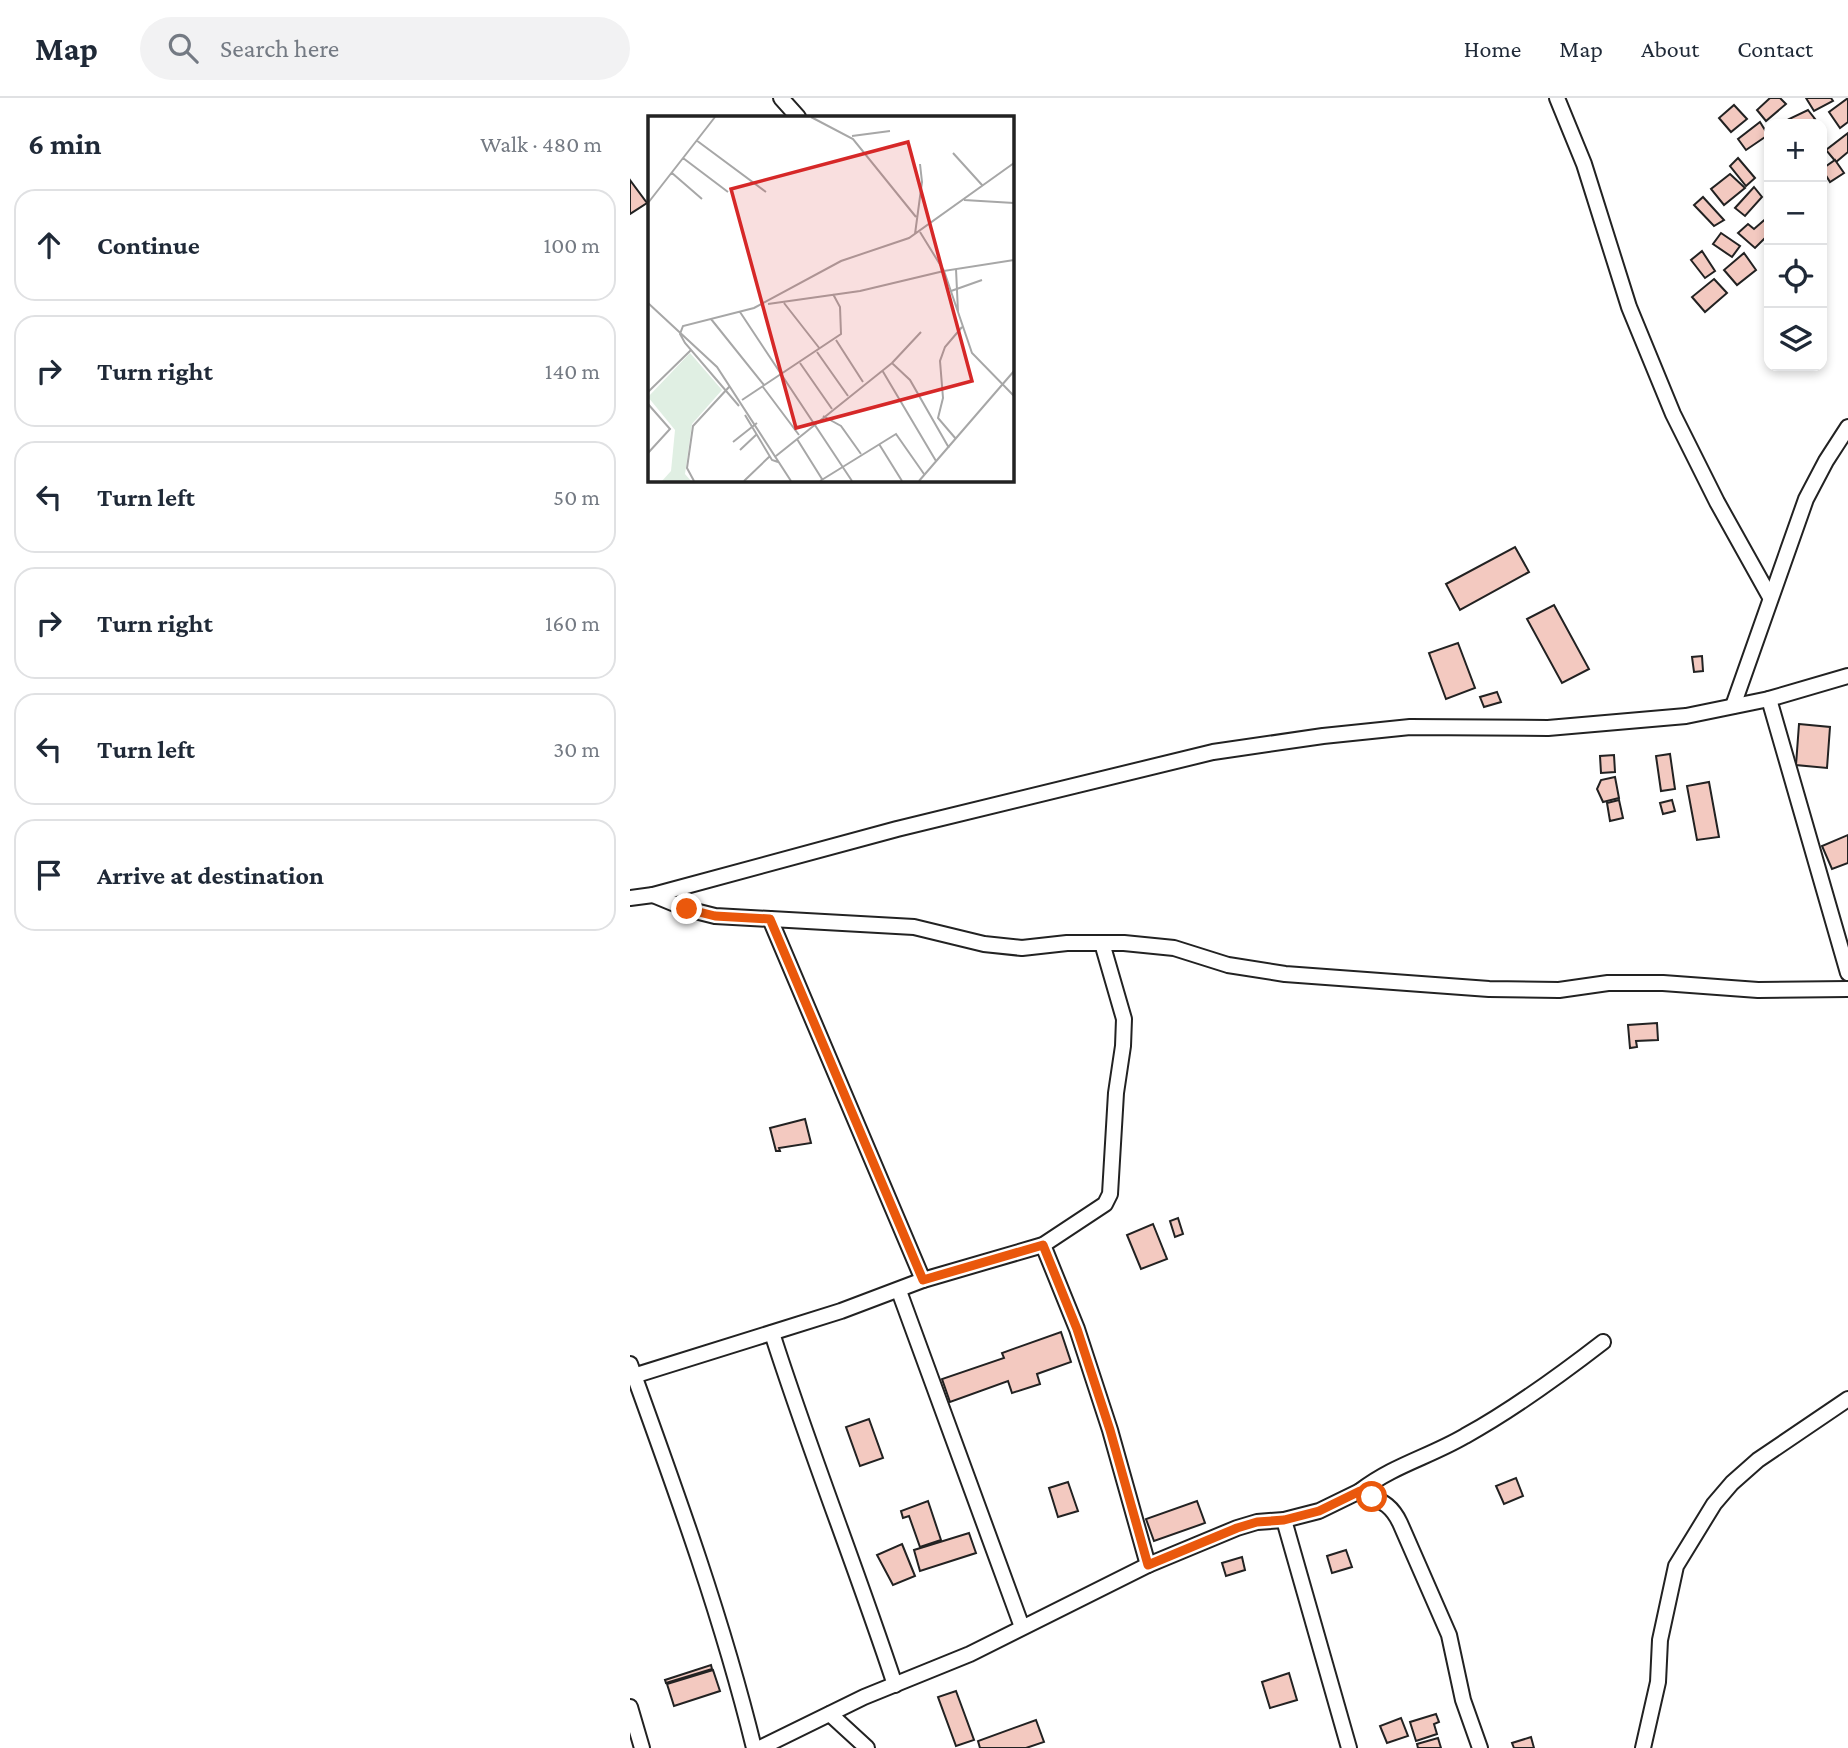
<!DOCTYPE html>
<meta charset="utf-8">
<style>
:root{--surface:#fff;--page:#f2f2f3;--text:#1f2937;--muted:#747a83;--line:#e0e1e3}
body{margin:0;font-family:"Crimson Pro",serif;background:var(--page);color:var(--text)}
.controls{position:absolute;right:21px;top:21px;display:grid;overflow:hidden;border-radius:14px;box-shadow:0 4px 10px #0003}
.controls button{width:63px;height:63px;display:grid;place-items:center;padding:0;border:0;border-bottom:2px solid var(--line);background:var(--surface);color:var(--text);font:35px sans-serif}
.stop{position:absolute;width:21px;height:21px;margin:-16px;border:5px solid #ea580c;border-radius:50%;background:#fff}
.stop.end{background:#ea580c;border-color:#fff;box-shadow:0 2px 7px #0008}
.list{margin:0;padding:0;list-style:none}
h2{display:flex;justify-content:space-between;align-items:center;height:91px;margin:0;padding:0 28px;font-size:30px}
h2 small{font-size:23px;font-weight:400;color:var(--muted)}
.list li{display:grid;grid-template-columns:46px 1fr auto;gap:21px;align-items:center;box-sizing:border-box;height:112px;margin:0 14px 14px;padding:0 14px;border:2px solid var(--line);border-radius:21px}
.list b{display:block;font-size:26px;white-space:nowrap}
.list em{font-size:23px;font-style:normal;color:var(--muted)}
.icon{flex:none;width:38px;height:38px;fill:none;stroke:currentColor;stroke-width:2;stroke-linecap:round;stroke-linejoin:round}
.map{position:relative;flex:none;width:1218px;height:1650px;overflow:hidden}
header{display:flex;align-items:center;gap:42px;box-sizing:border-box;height:98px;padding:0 35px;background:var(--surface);border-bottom:2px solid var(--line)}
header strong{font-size:33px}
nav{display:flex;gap:38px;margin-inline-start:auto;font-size:24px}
.search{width:490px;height:63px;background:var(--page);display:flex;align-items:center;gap:18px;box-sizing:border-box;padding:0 24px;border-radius:38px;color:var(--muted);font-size:26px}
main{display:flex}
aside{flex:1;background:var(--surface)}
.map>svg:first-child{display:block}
.building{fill:#f3c9c0;stroke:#222;stroke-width:2}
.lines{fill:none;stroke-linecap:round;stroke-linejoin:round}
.minor-casing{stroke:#222;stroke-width:18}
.minor{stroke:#fff;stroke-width:14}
.route{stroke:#ea580c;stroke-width:9}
.inset-road{fill:none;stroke:#a7a7a7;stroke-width:2}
.view{fill:#d62828;fill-opacity:0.15;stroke:#d62828;stroke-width:3.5}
.inset-edge{fill:none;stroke:#222;stroke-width:3.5}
</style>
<header>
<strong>Map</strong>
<div class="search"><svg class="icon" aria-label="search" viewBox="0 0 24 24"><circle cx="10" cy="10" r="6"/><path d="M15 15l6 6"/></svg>Search here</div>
<nav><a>Home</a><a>Map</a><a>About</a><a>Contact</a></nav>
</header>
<main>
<aside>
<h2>6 min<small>Walk · 480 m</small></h2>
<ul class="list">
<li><svg class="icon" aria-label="ahead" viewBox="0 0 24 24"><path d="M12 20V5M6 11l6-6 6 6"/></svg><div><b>Continue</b></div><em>100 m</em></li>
<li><svg class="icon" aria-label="right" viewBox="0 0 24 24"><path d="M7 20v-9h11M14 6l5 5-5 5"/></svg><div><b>Turn right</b></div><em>140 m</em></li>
<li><svg class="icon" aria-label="left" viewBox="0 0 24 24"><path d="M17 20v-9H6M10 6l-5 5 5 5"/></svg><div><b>Turn left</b></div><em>50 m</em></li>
<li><svg class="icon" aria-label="right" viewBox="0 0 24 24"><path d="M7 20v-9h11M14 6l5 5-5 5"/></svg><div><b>Turn right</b></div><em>160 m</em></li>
<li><svg class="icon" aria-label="left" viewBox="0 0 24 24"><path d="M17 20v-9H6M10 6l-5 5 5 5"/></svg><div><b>Turn left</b></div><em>30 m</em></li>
<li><svg class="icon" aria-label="arrive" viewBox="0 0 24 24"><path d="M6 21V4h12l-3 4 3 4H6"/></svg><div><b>Arrive at destination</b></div></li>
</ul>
</aside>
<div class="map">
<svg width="1218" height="1650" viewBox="0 0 1218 1650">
<rect width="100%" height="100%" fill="#fff"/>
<g class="building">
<path d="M1140,0h10l6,6 -20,17 -9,-11z"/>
<path d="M1176,0h25l2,3 -19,10z"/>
<path d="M1218,0v24l-8,6 -11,-16z"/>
<path d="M1104,7l13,14 -16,13 -12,-14z"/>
<path d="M1178,12l7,9 -10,5h-12l-4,-5z"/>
<path d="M1130,24l8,13 -22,15 -8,-11z"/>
<path d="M1218,35v19l-12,10 -10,-12z"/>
<path d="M1108,60l17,20 -9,8 -16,-20z"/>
<path d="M1205,62l9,13 -14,9 -8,-13z"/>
<path d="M1100,76l15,14 -21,17 -13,-16z"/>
<path d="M0,82l17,23 -17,11z"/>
<path d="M1124,89l8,10 -17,19 -10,-8z"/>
<path d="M1073,99l21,23 -10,6 -20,-21z"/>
<path d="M1139,118v18l-14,14 -17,-15 10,-9 6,5z"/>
<path d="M1091,135l19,13 -8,11 -19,-13z"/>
<path d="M1072,153l13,20 -10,7 -14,-18z"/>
<path d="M1114,155l12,17 -19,15 -13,-15z"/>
<path d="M1084,181l13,14 -22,19 -13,-15z"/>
<path d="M885,449l14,25 -69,38 -14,-26z"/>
<path d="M924,507l35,64 -27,14 -35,-64z"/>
<path d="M828,545l17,45 -29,11 -17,-46z"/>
<path d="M1072,558l1,15 -9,1 -2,-15z"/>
<path d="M867,594l4,10 -17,5 -4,-10z"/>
<path d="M1169,626l31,3 -3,41 -31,-3z"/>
<path d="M1040,656l5,35 -14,2 -5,-35z"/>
<path d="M984,657l1,17 -14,1 -1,-17z"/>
<path d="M985,679l4,21 -16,4 -6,-13 4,-9z"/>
<path d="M1079,684l10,55 -22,3 -10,-54z"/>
<path d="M989,702l4,18 -13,3 -3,-18z"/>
<path d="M1042,702l3,11 -12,3 -3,-11z"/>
<path d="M1218,737v28l-16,6 -10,-23z"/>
<path d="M1027,925l1,17 -22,1 1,6 -7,1 -2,-23z"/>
<path d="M175,1021l6,24 -32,5 1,3h-4l-6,-23z"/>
<path d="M548,1120l5,16 -8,3 -5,-16z"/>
<path d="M523,1126l14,35 -26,10 -14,-34z"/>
<path d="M431,1234l10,30 -34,12 3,10 -28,9 -4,-12 -58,21 -8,-23 62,-21 -2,-5z"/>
<path d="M239,1321l14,39 -23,8 -14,-39z"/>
<path d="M886,1380l7,18 -19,8 -8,-18z"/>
<path d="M438,1384l10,29 -20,6 -9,-29z"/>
<path d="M298,1403l13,39 -21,7 -11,-31 -6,2 -2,-7z"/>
<path d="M567,1403l8,22 -51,18 -8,-22z"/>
<path d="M339,1435l7,20 -56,18 -6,-21z"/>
<path d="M272,1446l13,32 -22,9 -16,-30z"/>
<path d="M716,1452l6,17 -20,6 -5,-17z"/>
<path d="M612,1459l3,13 -19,6 -4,-13z"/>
<path d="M81,1567l1,4 -46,14 -1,-3z"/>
<path d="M83,1572l7,21 -46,15 -7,-22z"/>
<path d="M659,1575l8,27 -27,8 -8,-26z"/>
<path d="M326,1593l18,49 -18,6 -18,-49z"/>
<path d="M806,1616l3,8 -5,2 3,10 -21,7 -6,-19z"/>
<path d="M771,1620l7,18 -21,7 -7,-17z"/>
<path d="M406,1622l8,22 -18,6h-46l-2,-7z"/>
<path d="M901,1639l3,11h-20l-2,-5z"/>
<path d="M808,1640l3,10h-23l-1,-4z"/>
</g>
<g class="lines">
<defs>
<g id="minor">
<path d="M151,0l17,19"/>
<path d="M927,0l27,66 45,143 44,107 44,88 53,95"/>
<path d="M1139,601l79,274"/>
<path d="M1103,608l73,-207 20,-38 22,-34"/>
<path d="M23,797l34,14 28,7 199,11 70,17 38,4 45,-5h57l50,5 54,17 57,9 204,15 70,1 49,-7h55l95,7 90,-1"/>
<path d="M0,800l23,-3 244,-66 316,-77 110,-16 87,-9 138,1 138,-12 83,-17 79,-23"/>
<path d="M140,821l153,361"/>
<path d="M413,1147l34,84 33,101 38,135"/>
<path d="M269,1193l123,336"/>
<path d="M142,1235c38,119 84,234 123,352"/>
<path d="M0,1266c46,127 92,253 124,384"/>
<path d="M0,1279l211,-66 82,-31 120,-35 62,-41 5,-10 6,-101 7,-47 1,-27 -22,-76"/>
<path d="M730,1393c34,-26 69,-34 105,-55 49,-27 94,-60 138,-94"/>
<path d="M654,1422l65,228"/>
<path d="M0,1609l12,41"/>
<path d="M200,1616l37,34"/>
<path d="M130,1650l104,-51 106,-43 178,-89 89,-37 20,-6 27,-2 35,-9 41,-20c19,10 30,11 40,32l49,112 14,65 17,48"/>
<path d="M1013,1650l15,-66 2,-42 16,-74 38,-62 18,-21 26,-23 90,-61"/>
</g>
</defs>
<use href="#minor" class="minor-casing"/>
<use href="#minor" class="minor"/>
</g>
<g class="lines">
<path class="route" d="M57,811l28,7 55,3 153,361 120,-35 34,84 33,101 38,135 89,-37 20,-6 27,-2 35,-9 41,-20 12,6"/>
</g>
<g transform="translate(18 18)">
<rect width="366" height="366" fill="#fff"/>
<path d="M42,237l32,37 -30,34 -7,50 6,7h-29l9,-10 4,-41 -27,-33z" fill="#e0efe3"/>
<path class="inset-road" d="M163,1l42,22 63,78M204,20l38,-5M48,24l70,52M305,37l29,32M35,42l45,34M24,57l30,26M316,84l50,3M0,87l67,-86M272,116l24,39 70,-11M267,118l7,-52 -2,-18M308,153l2,43M303,175l31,-11M0,187l69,64 74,114M136,187l36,46M120,188l92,-13 84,-20 28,82 42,43M92,196l112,169M63,203l53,66M188,224l27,42M169,236l31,44M152,247l32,46M244,247l29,-31M234,254l54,91M115,271l36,48M0,276l43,-42M94,284l99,-66 -1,-27 -7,-13M0,288l22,25 -22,24M91,290l-54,-63 -5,-9 3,-8 71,-18 87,-47 68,-23 105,-75M97,299l27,45 6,2M175,300l18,10 20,28M149,323l25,40M308,323l-18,-21 5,-20 -3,-37 5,-14 17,-20M85,326l24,-19M231,328l23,37M92,334l17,-16M128,340l116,-93 18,17 39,68M46,365l-7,-13 6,-42 36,-39M96,365l26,-25M172,365l76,-47 28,40M271,365l95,-110"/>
<path class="view" d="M260,26l64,239 -176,47 -65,-239z"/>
<rect width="366" height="366" class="inset-edge"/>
</g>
</svg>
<div class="controls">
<button>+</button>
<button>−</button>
<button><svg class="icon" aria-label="locate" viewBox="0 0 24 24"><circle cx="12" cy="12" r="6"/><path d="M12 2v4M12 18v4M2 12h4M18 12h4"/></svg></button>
<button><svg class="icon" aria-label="layers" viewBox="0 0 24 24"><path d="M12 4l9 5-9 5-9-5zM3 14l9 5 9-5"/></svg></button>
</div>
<div class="stop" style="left:742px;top:1399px"></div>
<div class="stop end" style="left:57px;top:811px"></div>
</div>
</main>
